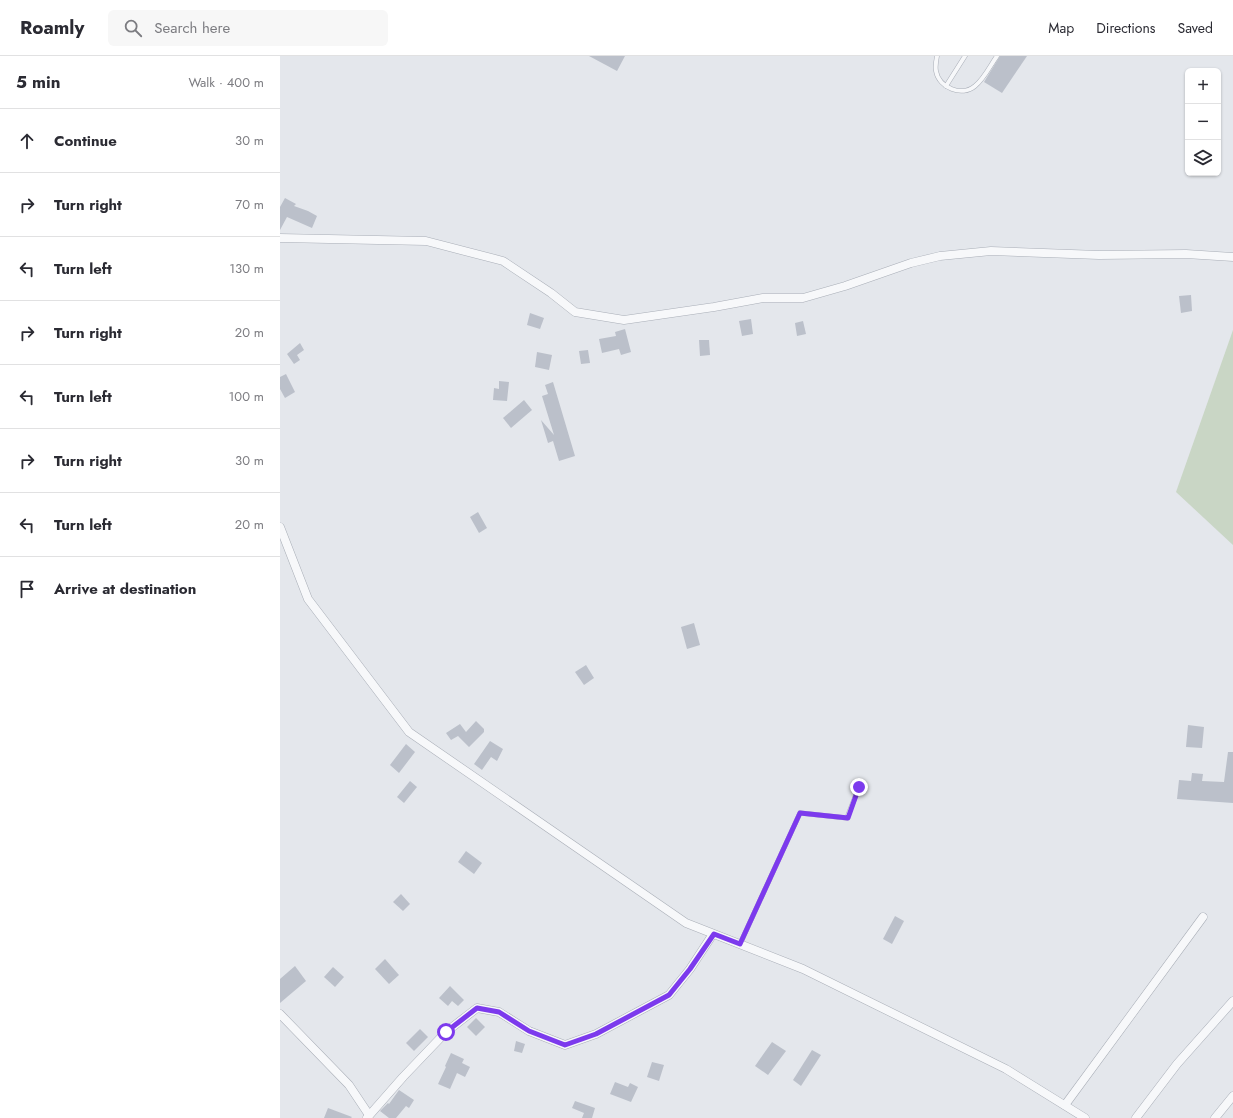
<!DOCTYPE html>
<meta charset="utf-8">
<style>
:root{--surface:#fff;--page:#f7f7f7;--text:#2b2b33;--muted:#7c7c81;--line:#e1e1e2}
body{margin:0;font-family:Jost,sans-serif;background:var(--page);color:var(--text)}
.controls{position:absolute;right:12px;top:12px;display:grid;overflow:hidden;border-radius:6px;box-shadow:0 1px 3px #0004}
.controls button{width:36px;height:36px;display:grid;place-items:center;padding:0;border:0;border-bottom:1px solid var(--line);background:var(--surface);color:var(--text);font:20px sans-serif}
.stop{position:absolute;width:12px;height:12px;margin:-9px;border:3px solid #7c3aed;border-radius:50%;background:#fff}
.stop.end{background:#7c3aed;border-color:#fff;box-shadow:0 1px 4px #0008}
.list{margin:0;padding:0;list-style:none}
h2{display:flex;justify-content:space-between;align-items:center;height:52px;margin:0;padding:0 16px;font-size:17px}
h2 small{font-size:13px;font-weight:400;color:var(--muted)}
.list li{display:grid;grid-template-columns:26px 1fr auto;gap:12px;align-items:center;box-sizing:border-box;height:64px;padding:0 16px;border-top:1px solid var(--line)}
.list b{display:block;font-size:15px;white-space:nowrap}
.list em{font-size:13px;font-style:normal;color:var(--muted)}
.icon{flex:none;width:22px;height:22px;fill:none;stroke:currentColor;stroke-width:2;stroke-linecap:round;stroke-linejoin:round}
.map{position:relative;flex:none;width:953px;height:1062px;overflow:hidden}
header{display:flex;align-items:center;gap:24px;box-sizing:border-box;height:56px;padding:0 20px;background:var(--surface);border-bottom:1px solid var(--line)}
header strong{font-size:19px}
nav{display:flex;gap:22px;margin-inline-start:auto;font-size:14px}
.search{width:280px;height:36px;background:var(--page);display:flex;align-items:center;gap:10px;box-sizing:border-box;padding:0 14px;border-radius:6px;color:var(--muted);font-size:15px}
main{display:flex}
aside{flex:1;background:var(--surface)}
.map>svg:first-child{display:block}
.green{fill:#c9d6c5}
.building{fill:#bbc0ca}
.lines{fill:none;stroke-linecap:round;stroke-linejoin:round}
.lane-casing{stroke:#a9aeb7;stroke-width:5}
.street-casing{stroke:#a9aeb7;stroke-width:9}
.lane{stroke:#f7f8fa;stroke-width:4}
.street{stroke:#f7f8fa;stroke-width:8}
.route{stroke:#7c3aed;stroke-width:5}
</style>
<header>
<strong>Roamly</strong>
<div class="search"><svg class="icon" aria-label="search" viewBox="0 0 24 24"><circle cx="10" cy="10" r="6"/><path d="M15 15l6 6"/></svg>Search here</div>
<nav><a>Map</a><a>Directions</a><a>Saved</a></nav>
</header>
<main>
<aside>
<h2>5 min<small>Walk · 400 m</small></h2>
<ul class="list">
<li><svg class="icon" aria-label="ahead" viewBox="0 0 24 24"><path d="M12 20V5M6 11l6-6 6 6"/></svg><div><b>Continue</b></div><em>30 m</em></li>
<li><svg class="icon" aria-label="right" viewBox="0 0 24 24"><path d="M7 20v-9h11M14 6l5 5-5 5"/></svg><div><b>Turn right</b></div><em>70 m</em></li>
<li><svg class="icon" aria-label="left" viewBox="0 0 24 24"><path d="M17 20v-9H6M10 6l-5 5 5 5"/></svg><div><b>Turn left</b></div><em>130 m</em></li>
<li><svg class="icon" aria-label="right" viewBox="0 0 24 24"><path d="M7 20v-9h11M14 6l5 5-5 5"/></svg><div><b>Turn right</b></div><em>20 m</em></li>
<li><svg class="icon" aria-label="left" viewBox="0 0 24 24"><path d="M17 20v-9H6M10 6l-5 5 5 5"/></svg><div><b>Turn left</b></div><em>100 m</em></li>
<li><svg class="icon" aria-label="right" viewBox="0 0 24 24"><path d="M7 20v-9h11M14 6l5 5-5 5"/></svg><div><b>Turn right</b></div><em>30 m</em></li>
<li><svg class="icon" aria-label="left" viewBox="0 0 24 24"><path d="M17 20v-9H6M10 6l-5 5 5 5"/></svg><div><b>Turn left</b></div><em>20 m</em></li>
<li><svg class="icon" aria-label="arrive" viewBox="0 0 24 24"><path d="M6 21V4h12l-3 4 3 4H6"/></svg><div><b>Arrive at destination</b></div></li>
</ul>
</aside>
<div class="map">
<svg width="953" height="1062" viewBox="0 0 953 1062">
<rect width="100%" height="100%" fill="#e4e7ec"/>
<path class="green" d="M953,274v215l-57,-53z"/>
<g class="building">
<path d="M309,0h36l-8,15z"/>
<path d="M720,0h27l-25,37 -18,-11z"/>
<path d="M5,142l11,6 -2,2 14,5 9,5 -5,12 -25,-11 -7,13v-23z"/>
<path d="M911,239l1,16 -11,2 -2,-17z"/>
<path d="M250,257l14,5 -4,11 -13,-4z"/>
<path d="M471,263l2,15 -11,2 -3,-15z"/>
<path d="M523,265l3,13 -9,2 -2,-13z"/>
<path d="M345,273l6,23 -10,3 -2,-6 -17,4 -3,-14 17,-3 -1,-4z"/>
<path d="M419,284h10l1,15 -10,1z"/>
<path d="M20,287l4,7 -7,5 3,5 -6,4 -7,-10z"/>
<path d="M308,294l2,13 -9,1 -2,-13z"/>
<path d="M257,296l15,3 -3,15 -14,-3z"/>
<path d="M6,318l9,18 -10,6 -5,-9v-12z"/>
<path d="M219,325l10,1 -2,19 -14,-1 1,-12 5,1z"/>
<path d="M273,326l22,74 -16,5 -6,-20 -5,2 -7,-23 13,15 -12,-39 6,-2 -3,-9z"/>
<path d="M244,344l8,10 -21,18 -8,-10z"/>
<path d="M198,456l9,16 -8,5 -9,-16z"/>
<path d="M414,567l6,22 -13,4 -6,-22z"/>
<path d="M306,609l8,13 -10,7 -9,-13z"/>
<path d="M196,665l8,8v3l-15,15 -11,-11 -7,4 -5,-7 14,-9 6,8z"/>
<path d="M908,669l16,2 -2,21 -16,-1z"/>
<path d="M210,685l13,8 -6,12 -6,-4 -9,13 -8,-6z"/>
<path d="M126,688l9,8 -16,21 -9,-8z"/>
<path d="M948,696h5v51l-56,-4 2,-19 12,1 1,-8 11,1 -1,7 22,1z"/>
<path d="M130,725l7,6 -13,16 -7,-6z"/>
<path d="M186,795l16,12 -8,11 -16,-12z"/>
<path d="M121,838l9,10 -7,7 -10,-9z"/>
<path d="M615,860l9,5 -12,23 -9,-5z"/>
<path d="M105,903l14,16 -10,9 -14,-15z"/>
<path d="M15,910l11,15 -26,22v-24z"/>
<path d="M53,911l11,10 -9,10 -11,-10z"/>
<path d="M170,930l14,14 -6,6 -6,-5 -4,5 -9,-8z"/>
<path d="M196,962l9,9 -9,9 -9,-9z"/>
<path d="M140,973l8,8 -14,14 -8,-8z"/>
<path d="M236,985l9,3 -3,9 -8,-2z"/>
<path d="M492,986l14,9 -18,24 -13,-9z"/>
<path d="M532,994l9,5 -20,31 -8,-6z"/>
<path d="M171,997l13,6 -2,4 8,4 -5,10 -8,-4 -7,16 -12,-5 8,-17 -1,-1z"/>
<path d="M372,1006l12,3 -5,16 -12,-4z"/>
<path d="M335,1026l13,5 2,-4 8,4 -7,15 -21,-8z"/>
<path d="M119,1034l15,10 -5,8 -3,-2 -10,12h-7l-9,-7 8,-8 1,1z"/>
<path d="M295,1045l20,7 -3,10h-10l2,-5 -12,-5z"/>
<path d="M48,1052l24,9 -1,1h-27z"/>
</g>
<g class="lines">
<defs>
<g id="lane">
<path d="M657,0c-1,5 -2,10 -1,15 3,17 26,26 39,15 9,-7 15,-20 22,-30"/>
<path d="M666,30l19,-30"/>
<path d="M460,888l60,-131 47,5 12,-31"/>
</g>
<g id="street">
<path d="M0,182l146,3 77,20 48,32 24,19 49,8 90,-13 49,-9h40l42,-12 66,-23 29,-7 51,-5 108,4 87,-1 47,3"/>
<path d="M0,471l28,72 101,133 277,191 117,46 203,100 79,49"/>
<path d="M0,958l69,71 20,30"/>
<path d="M785,1049l138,-188"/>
<path d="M87,1062l36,-41 43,-45 31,-24 22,4 30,19 36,14 31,-11 73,-39 21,-26 23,-35"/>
<path d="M856,1062l41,-54 56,-63"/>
<path d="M935,1062l18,-22"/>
</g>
</defs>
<use href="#lane" class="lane-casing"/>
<use href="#street" class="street-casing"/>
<use href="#lane" class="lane"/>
<use href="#street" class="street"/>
</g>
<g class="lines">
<path class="route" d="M166,976l31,-24 22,4 30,19 36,14 31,-11 73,-39 21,-26 24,-35 26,10 60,-131 48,5 11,-31"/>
</g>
</svg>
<div class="controls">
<button>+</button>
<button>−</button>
<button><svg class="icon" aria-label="layers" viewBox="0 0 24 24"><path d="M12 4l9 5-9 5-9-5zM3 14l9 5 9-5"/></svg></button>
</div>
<div class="stop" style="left:166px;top:976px"></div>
<div class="stop end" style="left:579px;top:731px"></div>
</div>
</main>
